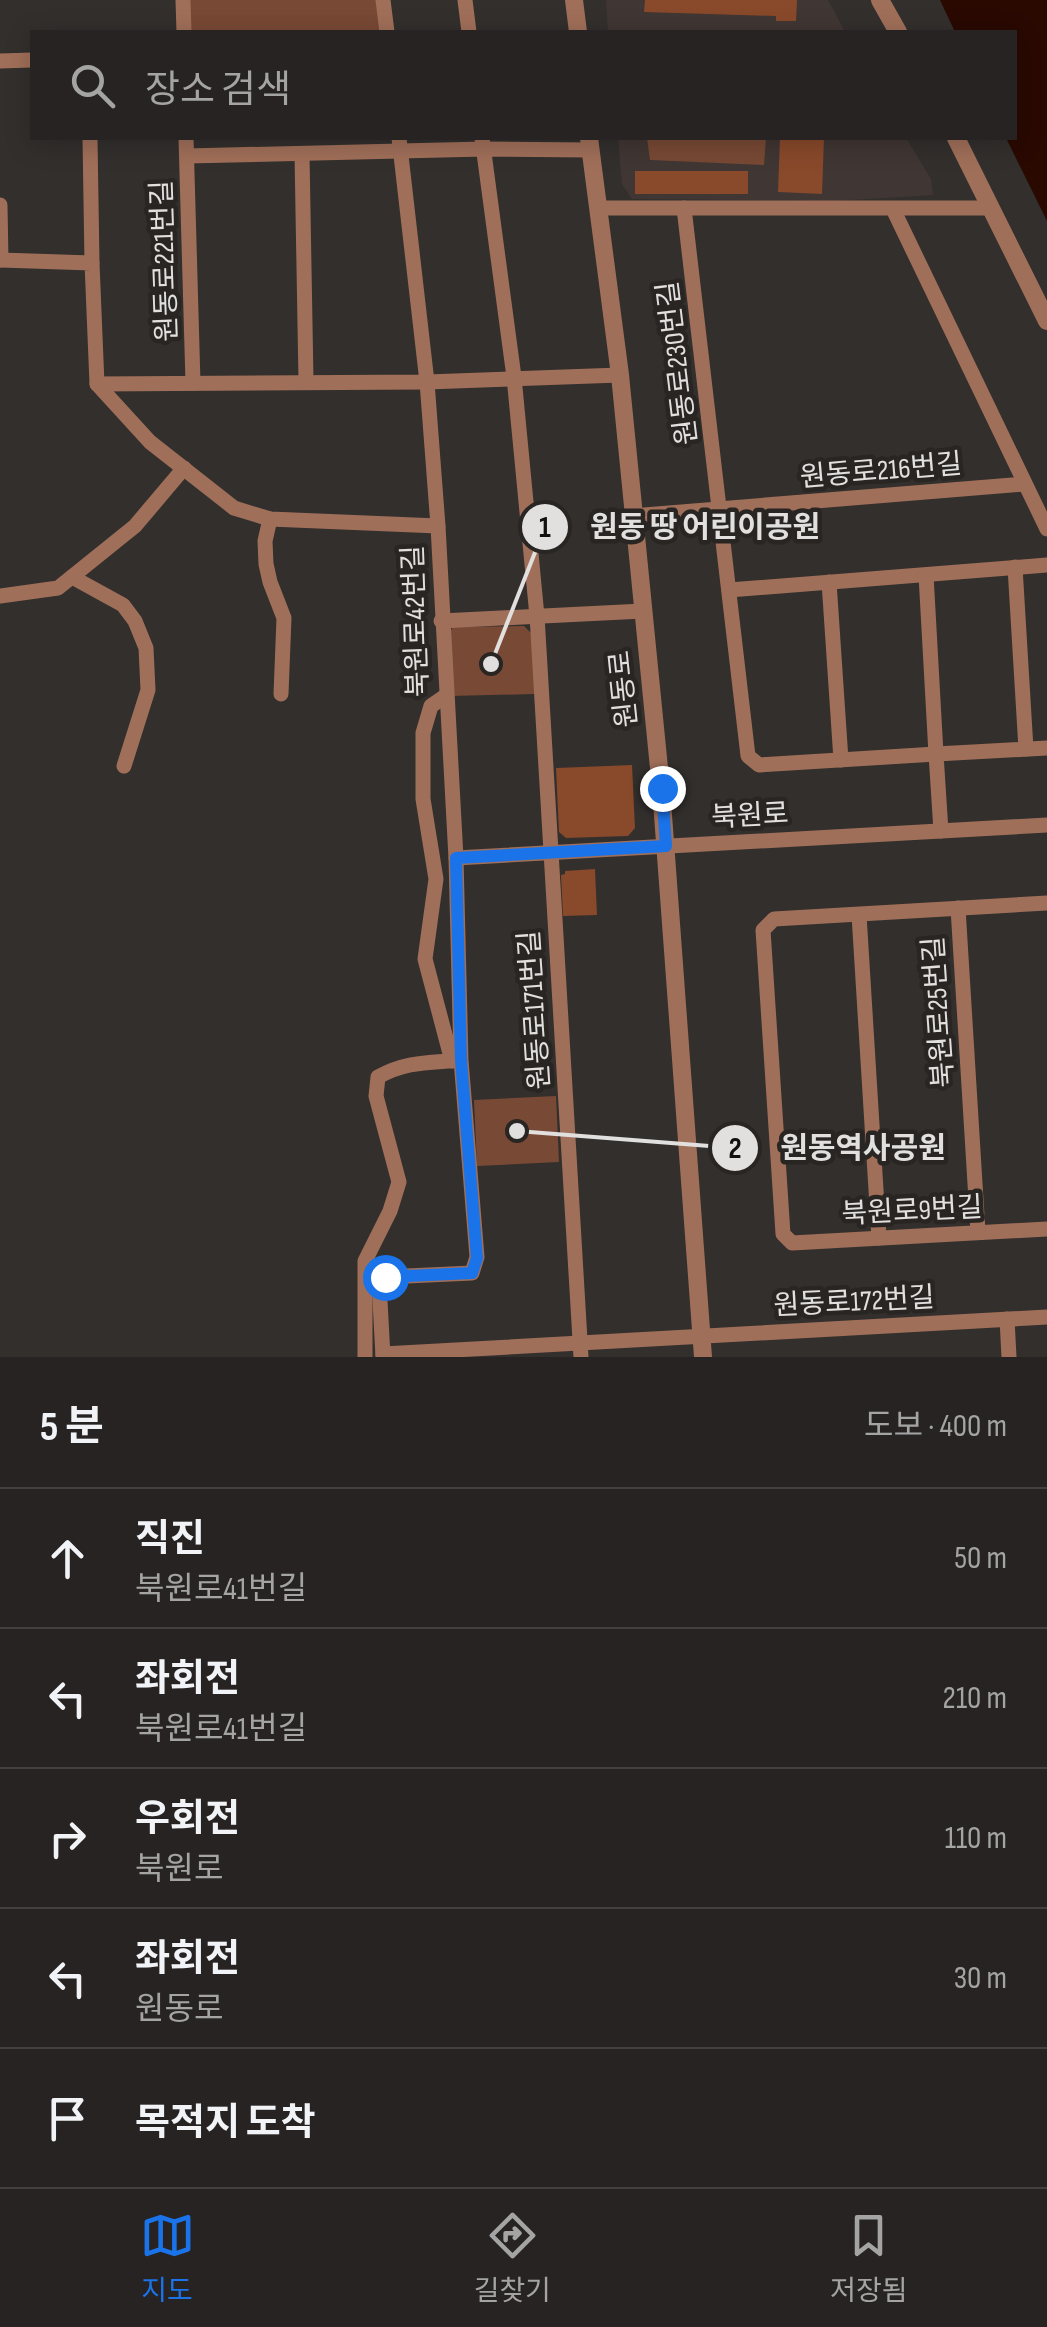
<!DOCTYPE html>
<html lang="ko">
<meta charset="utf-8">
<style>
:root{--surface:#262322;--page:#322f2f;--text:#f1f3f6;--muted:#a4a4a5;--line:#424040;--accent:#1a73e8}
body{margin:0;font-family:"Sofia Sans Condensed","Noto Sans KR",sans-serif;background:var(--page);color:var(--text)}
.stop{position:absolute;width:30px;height:30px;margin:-22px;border:8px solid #1a73e8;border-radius:50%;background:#fff}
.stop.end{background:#1a73e8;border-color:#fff;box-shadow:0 2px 10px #0008}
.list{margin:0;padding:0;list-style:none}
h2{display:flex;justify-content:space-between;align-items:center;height:130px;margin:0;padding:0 40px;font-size:42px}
h2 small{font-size:32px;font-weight:400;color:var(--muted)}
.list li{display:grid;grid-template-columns:65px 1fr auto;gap:30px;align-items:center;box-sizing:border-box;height:140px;padding:0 40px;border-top:2px solid var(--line)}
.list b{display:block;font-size:38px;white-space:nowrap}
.list p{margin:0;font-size:32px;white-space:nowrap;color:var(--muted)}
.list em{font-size:32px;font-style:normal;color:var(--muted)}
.icon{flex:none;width:55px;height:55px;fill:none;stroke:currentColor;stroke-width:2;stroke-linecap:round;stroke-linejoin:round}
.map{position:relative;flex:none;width:1047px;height:1357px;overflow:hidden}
.search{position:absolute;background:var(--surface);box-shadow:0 5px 25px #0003;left:30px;right:30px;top:30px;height:110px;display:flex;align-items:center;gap:25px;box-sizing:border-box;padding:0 35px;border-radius:0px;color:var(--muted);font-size:38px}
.sheet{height:830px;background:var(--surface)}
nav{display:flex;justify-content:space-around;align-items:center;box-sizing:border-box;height:140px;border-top:2px solid var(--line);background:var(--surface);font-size:28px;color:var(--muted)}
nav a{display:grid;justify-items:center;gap:5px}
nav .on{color:var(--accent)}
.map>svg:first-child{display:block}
.built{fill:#403633}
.green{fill:#784934}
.water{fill:#290900}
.building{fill:#89492b}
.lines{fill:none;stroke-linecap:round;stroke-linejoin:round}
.minor{stroke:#a06f59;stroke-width:15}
.tertiary{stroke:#a06f59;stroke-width:18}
.route{stroke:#1a73e8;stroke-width:12}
.labels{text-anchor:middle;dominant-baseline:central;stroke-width:9;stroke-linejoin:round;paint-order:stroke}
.street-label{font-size:28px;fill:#e2e0df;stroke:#282523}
.leader{fill:none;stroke:#e2e0df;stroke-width:4}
.callout-dot{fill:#e2e0df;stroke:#282523;stroke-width:4}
.mark-label{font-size:30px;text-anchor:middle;font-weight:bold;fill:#111}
.callout-label{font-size:30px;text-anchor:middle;font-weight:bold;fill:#e2e0df;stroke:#282523;stroke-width:9;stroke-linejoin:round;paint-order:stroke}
</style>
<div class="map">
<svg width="1047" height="1357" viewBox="0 0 1047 1357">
<rect width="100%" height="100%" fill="#322f2d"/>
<g class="built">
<path d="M606,0h222l17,32h-237z"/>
<path d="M618,138h288l25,41 2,16 -98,6 -203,-2 -10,-15z"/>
</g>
<g class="green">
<path d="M183,0h200l4,32h-203z"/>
<path d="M647,138h119l-2,27 -114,-5z"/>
<path d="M524,626l8,8 3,60 -85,2 -2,-61 5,-8z"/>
<path d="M556,1096l3,66 -82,4 -3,-66z"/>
</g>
<path class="water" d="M940,0h107v221l-41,-83h8v-106h-59z"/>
<g class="building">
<path d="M645,0h152l-1,21h-20v-5l-132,-4z"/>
<path d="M780,138h44l-2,56 -44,-2z"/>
<rect x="635" y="171" width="113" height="23"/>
<path d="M632,765l3,63 -7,8 -62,2 -7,-6 -3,-64z"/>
<path d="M595,869l2,46 -34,1 -2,-41 4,-1v-3z"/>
</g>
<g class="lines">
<g class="minor">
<path d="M183,0l1,32"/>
<path d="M383,0l4,32"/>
<path d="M465,0l4,32"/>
<path d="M0,61l32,-1"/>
<path d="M90,138l2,125"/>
<path d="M186,138l7,245"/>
<path d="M482,138l32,239 23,239 44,741"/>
<path d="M302,154l4,227"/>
<path d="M187,156l297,-7 107,1"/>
<path d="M0,205l1,55"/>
<path d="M598,208h393"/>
<path d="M684,208l64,548 11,9 177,-11 -10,-179"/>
<path d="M893,209l154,320"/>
<path d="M0,260l92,3 5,121 330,-2 193,-7"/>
<path d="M97,384l53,58 84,66 36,11 168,7"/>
<path d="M632,516l392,-32"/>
<path d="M270,519l-5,22 1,23 4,18 14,36 -3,76"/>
<path d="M1015,567l11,182"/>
<path d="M72,577l51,28 12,16 11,27 2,42 -24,76"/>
<path d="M829,582l12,178"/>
<path d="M729,590l318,-25"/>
<path d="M0,596l58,-8 77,-62 49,-58"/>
<path d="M441,621l202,-10"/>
<path d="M444,697l-13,9 -8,27v66l13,80 -11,80 27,102"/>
<path d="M941,831l-5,-77 111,-6"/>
<path d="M456,858l591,-33"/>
<path d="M1047,903l-273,16 -11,11 20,304 9,9 255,-14"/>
<path d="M958,908l20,324"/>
<path d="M859,915l20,323"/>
<path d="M1007,1319l2,38"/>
<path d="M383,1354l664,-37"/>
<path d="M365,1357v-96l25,-50 9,-29 -23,-86 2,-19c28,-16 51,-14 82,-17"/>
<path d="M383,1357l-4,-75 6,-5 87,-4 5,-16 -16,-197 -5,-202 -18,-332 -11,-144 -28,-244"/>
</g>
<g class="tertiary">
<path d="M574,0l4,32"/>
<path d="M880,0l18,32"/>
<path d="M589,138l31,237 41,413 42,569"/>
<path d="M956,138l91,183"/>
</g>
</g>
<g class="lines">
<path class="route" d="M385,1277l87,-4 5,-15 -16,-198 -5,-202 210,-12 -4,-58"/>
</g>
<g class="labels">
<g class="street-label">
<text transform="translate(165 261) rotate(-92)">원동로221번길</text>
<text transform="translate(678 363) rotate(-97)">원동로230번길</text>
<text transform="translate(881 471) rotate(-5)">원동로216번길</text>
<text transform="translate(416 621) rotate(-92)">북원로42번길</text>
<text transform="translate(624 689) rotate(-96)">원동로</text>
<text transform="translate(750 816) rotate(-3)">북원로</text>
<text transform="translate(535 1010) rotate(-94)">원동로171번길</text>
<text transform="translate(939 1012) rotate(-94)">북원로25번길</text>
<text transform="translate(912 1211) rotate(-3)">북원로9번길</text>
<text transform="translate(854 1302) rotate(-3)">원동로172번길</text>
</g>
</g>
<path class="leader" d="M491 664L545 527M517 1131L735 1148"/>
<g class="callout-dot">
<circle cx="491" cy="664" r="10"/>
<circle cx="517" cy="1131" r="10"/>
<circle cx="545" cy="527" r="25"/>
<circle cx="735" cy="1148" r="25"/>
</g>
<g class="mark-label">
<text x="545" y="537">1</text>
<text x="735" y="1158">2</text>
</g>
<g class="callout-label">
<text x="705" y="537">원동 땅 어린이공원</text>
<text x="863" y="1158">원동역사공원</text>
</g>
</svg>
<div class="stop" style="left:385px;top:1277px"></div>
<div class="stop end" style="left:662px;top:788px"></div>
<div class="search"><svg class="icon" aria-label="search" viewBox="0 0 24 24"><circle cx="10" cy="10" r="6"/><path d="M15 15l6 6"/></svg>장소 검색</div>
</div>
<section class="sheet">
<h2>5 분<small>도보 · 400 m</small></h2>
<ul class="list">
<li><svg class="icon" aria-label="ahead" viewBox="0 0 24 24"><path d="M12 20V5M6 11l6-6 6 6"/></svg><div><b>직진</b><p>북원로41번길</p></div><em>50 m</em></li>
<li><svg class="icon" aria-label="left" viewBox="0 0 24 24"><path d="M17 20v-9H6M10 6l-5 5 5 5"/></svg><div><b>좌회전</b><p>북원로41번길</p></div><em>210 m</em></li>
<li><svg class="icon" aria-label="right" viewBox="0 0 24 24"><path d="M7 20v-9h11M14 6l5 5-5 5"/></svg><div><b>우회전</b><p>북원로</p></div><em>110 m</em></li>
<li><svg class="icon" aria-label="left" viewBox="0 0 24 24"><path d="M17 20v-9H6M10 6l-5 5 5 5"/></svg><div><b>좌회전</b><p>원동로</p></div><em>30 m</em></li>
<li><svg class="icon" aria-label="arrive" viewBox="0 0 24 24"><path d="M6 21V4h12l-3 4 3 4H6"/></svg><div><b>목적지 도착</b></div></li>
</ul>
</section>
<nav>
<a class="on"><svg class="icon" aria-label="map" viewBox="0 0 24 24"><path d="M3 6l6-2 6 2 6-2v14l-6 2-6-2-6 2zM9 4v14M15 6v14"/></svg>지도</a>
<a><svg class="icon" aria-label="directions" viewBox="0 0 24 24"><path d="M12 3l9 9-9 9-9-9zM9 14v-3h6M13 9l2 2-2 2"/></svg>길찾기</a>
<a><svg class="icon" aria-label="saved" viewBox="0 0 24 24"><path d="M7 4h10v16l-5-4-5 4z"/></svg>저장됨</a>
</nav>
